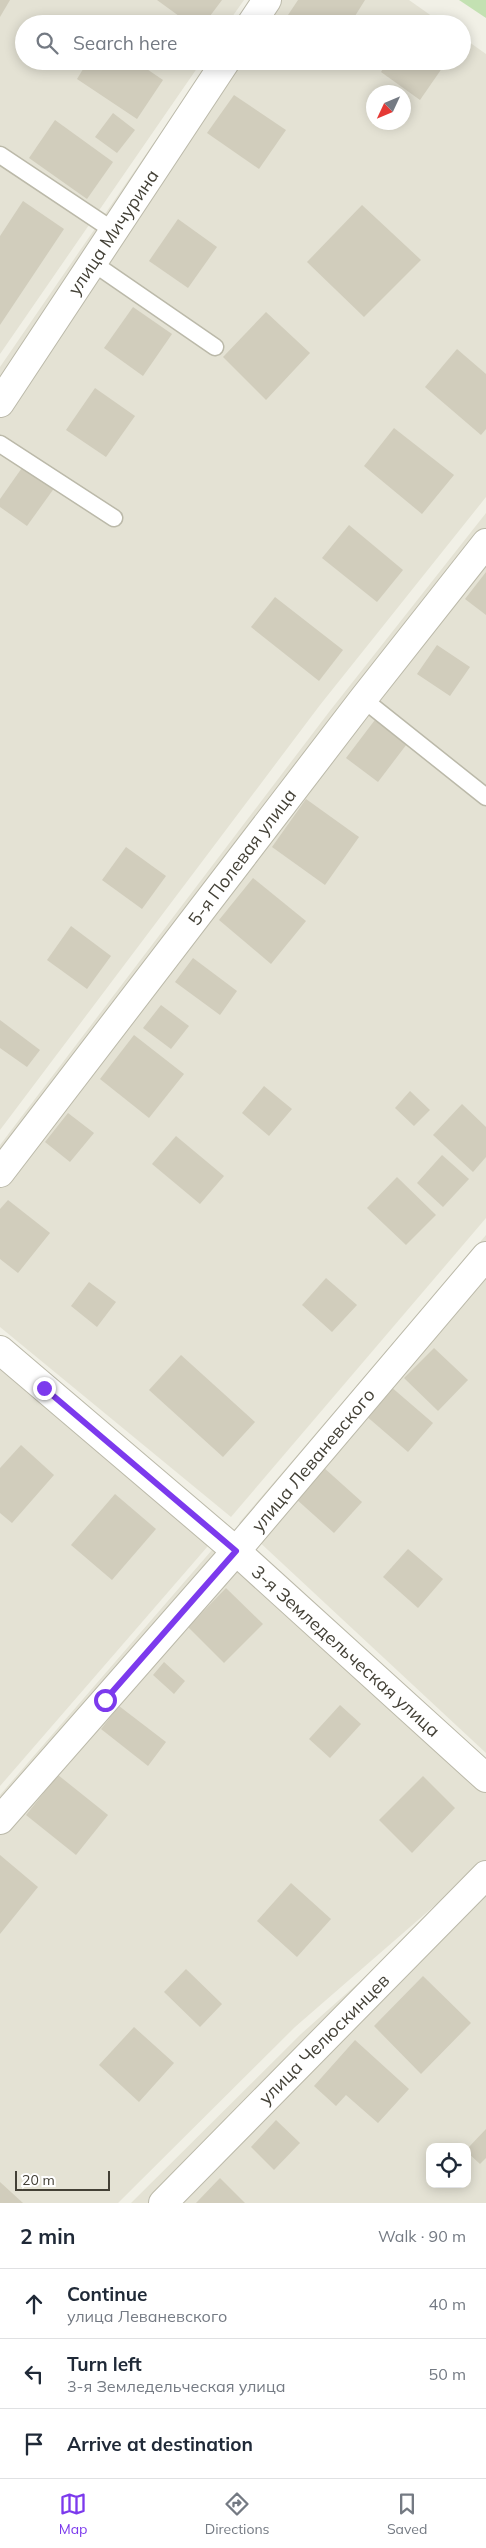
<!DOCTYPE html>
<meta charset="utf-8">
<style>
:root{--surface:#fff;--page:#f6f6f7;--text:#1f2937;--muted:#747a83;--line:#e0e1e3;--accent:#7c3aed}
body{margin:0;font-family:Mulish,sans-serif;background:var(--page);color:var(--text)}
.controls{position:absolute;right:15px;bottom:15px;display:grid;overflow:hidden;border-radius:10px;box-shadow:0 2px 12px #0003}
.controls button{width:45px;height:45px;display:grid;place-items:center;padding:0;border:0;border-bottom:1px solid var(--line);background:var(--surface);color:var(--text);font:25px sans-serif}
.compass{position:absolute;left:366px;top:85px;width:45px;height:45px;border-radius:50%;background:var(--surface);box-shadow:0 2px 12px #0003;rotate:226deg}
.scale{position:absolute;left:15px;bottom:12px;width:95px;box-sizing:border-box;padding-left:5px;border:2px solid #434036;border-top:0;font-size:14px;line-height:18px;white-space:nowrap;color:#434036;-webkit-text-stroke:4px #fff;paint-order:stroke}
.stop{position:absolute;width:15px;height:15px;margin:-11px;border:4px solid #7c3aed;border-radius:50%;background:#fff}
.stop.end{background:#7c3aed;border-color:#fff;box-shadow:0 1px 5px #0008}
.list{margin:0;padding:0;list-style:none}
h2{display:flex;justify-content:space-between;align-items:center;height:65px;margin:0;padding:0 20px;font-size:21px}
h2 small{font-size:16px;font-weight:400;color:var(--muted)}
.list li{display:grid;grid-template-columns:32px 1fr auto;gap:15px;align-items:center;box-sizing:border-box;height:70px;padding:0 20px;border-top:1px solid var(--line)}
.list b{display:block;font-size:19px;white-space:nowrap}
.list p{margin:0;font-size:16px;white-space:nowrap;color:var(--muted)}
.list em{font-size:16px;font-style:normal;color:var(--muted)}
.icon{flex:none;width:28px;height:28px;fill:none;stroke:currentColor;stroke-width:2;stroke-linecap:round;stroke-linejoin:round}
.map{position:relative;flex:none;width:486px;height:2203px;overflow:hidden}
.search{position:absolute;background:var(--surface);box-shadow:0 2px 12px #0003;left:15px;right:15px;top:15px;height:55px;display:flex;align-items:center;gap:12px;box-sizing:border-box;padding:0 18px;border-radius:28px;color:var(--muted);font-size:19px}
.sheet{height:275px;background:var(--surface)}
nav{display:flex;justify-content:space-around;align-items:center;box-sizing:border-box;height:70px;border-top:1px solid var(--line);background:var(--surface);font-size:14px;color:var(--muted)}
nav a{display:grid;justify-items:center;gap:2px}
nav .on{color:var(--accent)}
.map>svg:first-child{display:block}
.residential{fill:#e4e2d4;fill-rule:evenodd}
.green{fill:#c3e1b2}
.building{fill:#d1cdbc}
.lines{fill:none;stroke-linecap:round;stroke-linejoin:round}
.lane-casing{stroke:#bbb9a9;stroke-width:19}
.street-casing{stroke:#bbb9a9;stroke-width:30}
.lane{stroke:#fff;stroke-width:16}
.street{stroke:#fff;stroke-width:28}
.route{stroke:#7c3aed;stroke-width:6}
.labels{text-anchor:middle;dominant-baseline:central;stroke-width:5;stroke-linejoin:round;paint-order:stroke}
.street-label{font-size:18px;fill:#434036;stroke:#fff}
</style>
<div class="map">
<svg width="486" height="2203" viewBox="0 0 486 2203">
<rect width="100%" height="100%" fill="#f1f0e6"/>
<g class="residential">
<path d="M0,0h244l-17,24h-203v37h178l-202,293z"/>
<path d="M252,0h157l34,24h-208z"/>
<path d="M462,37l24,17v443l-166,208 -320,425v-763l210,-306h252zM374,92h30v30h-30z"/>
<path d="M486,513v705l-255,299 -231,-190v-182l329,-433z"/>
<path d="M486,1235v518l-247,-230z"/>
<path d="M0,1337l227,187 -227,262z"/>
<path d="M231,1528l255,234v99l-191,166 -177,176h-118v-408z"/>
<path d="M486,1869v334h-355l170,-169zM430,2147h37v37h-37z"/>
</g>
<path class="green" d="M459,0h27v18z"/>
<g class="building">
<path d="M0,0h10l-10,17z"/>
<path d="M157,0h65l-18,24h-14z"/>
<path d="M298,0h67l-15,24h-55l-9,-6z"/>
<path d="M420,17l10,7h-15z"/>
<path d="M88,61h47l28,19 -26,39 -60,-40z"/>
<path d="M388,61h59l-27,39 -39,-28z"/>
<path d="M234,95l52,35 -27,39 -52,-36z"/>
<path d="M113,113l22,17 -18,23 -22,-16z"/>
<path d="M55,120l58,42 -26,37 -58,-41z"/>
<path d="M23,201l41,28 -64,96v-89z"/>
<path d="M362,205l59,55 -57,57 -57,-55z"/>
<path d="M178,219l39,28 -29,41 -39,-27z"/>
<path d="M133,307l39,27 -29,42 -39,-28z"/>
<path d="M266,312l44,41 -44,47 -43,-43z"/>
<path d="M457,349l29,25v55l-5,6 -56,-48z"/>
<path d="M95,388l40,28 -29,41 -40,-27z"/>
<path d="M394,428l60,47 -32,39 -58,-48z"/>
<path d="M24,465l31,22 -28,39 -27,-19v-8z"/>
<path d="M349,525l54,45 -26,32 -55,-44z"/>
<path d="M486,572v43l-21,-16z"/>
<path d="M275,597l68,53 -24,31 -68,-54z"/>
<path d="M437,645l33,22 -20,29 -33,-22z"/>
<path d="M384,708l32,24 -38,50 -32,-24z"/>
<path d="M306,799l53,38 -34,48 -53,-38z"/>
<path d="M126,847l40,29 -24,33 -40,-29z"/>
<path d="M253,878l53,43 -35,43 -52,-44z"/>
<path d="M71,926l40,30 -24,33 -40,-29z"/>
<path d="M193,958l44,33 -17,24 -45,-33z"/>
<path d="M161,1005l28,21 -18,23 -28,-21z"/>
<path d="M0,1020l40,30 -13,17 -27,-19z"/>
<path d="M134,1035l50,39 -35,44 -49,-39z"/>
<path d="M264,1086l28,23 -23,27 -27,-23z"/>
<path d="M410,1091l20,19 -16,16 -19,-18z"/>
<path d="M462,1104l24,23v30l-13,15 -40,-37z"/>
<path d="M68,1113l26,20 -24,29 -25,-20z"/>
<path d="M176,1136l48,40 -24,28 -48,-40z"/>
<path d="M442,1155l27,24 -26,28 -26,-24z"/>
<path d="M397,1177l39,38 -30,30 -39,-37z"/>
<path d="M8,1200l42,33 -32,40 -18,-14v-50z"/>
<path d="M326,1278l31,27 -25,27 -30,-27z"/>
<path d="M89,1282l27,20 -19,25 -26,-21z"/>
<path d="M434,1348l34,32 -30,31 -34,-33z"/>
<path d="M181,1355l74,67 -32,35 -74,-67z"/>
<path d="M390,1386l43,37 -25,29 -43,-37z"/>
<path d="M21,1445l33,30 -42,48 -12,-10v-45z"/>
<path d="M323,1467l39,35 -28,31 -39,-35z"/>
<path d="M115,1494l41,35 -44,51 -41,-35z"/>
<path d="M408,1549l35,30 -25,29 -35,-31z"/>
<path d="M226,1588l37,36 -39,39 -36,-36z"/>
<path d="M164,1662l21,19 -11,13 -21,-19z"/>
<path d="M340,1705l21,19 -31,34 -21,-19z"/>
<path d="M119,1706l47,36 -18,24 -47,-37z"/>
<path d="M58,1775l50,40 -32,40 -50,-40z"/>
<path d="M423,1776l32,32 -43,45 -33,-33z"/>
<path d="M0,1855l38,32 -38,47z"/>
<path d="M291,1883l40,36 -34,38 -40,-36z"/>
<path d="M186,1969l36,35 -22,23 -36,-35z"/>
<path d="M423,1976l48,47 -50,51 -47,-48z"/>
<path d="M134,2027l40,36 -35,39 -40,-37z"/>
<path d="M355,2040l54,49 -31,34 -32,-28 -10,11 -22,-20z"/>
<path d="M276,2120l24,23 -26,27 -23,-23z"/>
<path d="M486,2129v29l-6,6 -13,-12v-3z"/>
<path d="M220,2178l25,25h-49z"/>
<path d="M0,2182l23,21h-23z"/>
</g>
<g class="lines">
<defs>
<g id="lane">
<path d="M0,155l114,76"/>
<path d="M93,263l122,84"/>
<path d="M0,444l114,74"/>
<path d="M363,699l123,98"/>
</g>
<g id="street">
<path d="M251,24l16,-24"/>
<path d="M0,403l226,-342"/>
<path d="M0,1173l363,-474 123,-156"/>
<path d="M0,1350l236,201 250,227"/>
<path d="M0,1820l236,-269 250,-295"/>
<path d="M163,2203l323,-328"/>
</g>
</defs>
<use href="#lane" class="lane-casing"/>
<use href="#street" class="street-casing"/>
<use href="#lane" class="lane"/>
<use href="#street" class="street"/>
</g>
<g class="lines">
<path class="route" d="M44,1388l192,163 -131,149"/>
</g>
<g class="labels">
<g class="street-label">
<text transform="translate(113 232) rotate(-56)">улица Мичурина</text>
<text transform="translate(242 857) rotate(-53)">5-я Полевая улица</text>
<text transform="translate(313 1460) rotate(-50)">улица Леваневского</text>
<text transform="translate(346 1651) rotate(42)">3-я Земледельческая улица</text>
<text transform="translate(324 2039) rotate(-45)">улица Челюскинцев</text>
</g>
</g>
</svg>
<div class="controls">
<button><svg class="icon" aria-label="locate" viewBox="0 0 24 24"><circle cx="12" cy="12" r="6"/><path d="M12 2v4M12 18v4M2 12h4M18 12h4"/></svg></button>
</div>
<svg class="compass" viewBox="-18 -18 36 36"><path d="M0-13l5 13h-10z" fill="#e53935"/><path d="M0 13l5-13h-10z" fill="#747a83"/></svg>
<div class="scale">20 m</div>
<div class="stop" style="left:105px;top:1700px"></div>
<div class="stop end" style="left:44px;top:1388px"></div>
<div class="search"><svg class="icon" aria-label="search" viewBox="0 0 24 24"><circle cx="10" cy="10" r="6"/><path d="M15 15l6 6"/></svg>Search here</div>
</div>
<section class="sheet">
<h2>2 min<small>Walk · 90 m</small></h2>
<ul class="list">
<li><svg class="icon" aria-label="ahead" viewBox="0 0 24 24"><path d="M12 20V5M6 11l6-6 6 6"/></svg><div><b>Continue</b><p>улица Леваневского</p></div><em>40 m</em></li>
<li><svg class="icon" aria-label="left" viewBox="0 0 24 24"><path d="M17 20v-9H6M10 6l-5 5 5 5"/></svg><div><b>Turn left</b><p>3-я Земледельческая улица</p></div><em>50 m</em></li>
<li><svg class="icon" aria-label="arrive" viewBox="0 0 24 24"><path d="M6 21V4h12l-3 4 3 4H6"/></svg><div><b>Arrive at destination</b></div></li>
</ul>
</section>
<nav>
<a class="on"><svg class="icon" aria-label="map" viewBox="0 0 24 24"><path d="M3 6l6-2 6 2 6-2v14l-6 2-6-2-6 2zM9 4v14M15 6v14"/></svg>Map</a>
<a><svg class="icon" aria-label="directions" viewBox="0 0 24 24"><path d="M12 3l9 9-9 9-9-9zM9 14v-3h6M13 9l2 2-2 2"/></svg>Directions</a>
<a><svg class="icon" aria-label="saved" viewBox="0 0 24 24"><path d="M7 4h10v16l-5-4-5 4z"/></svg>Saved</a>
</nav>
